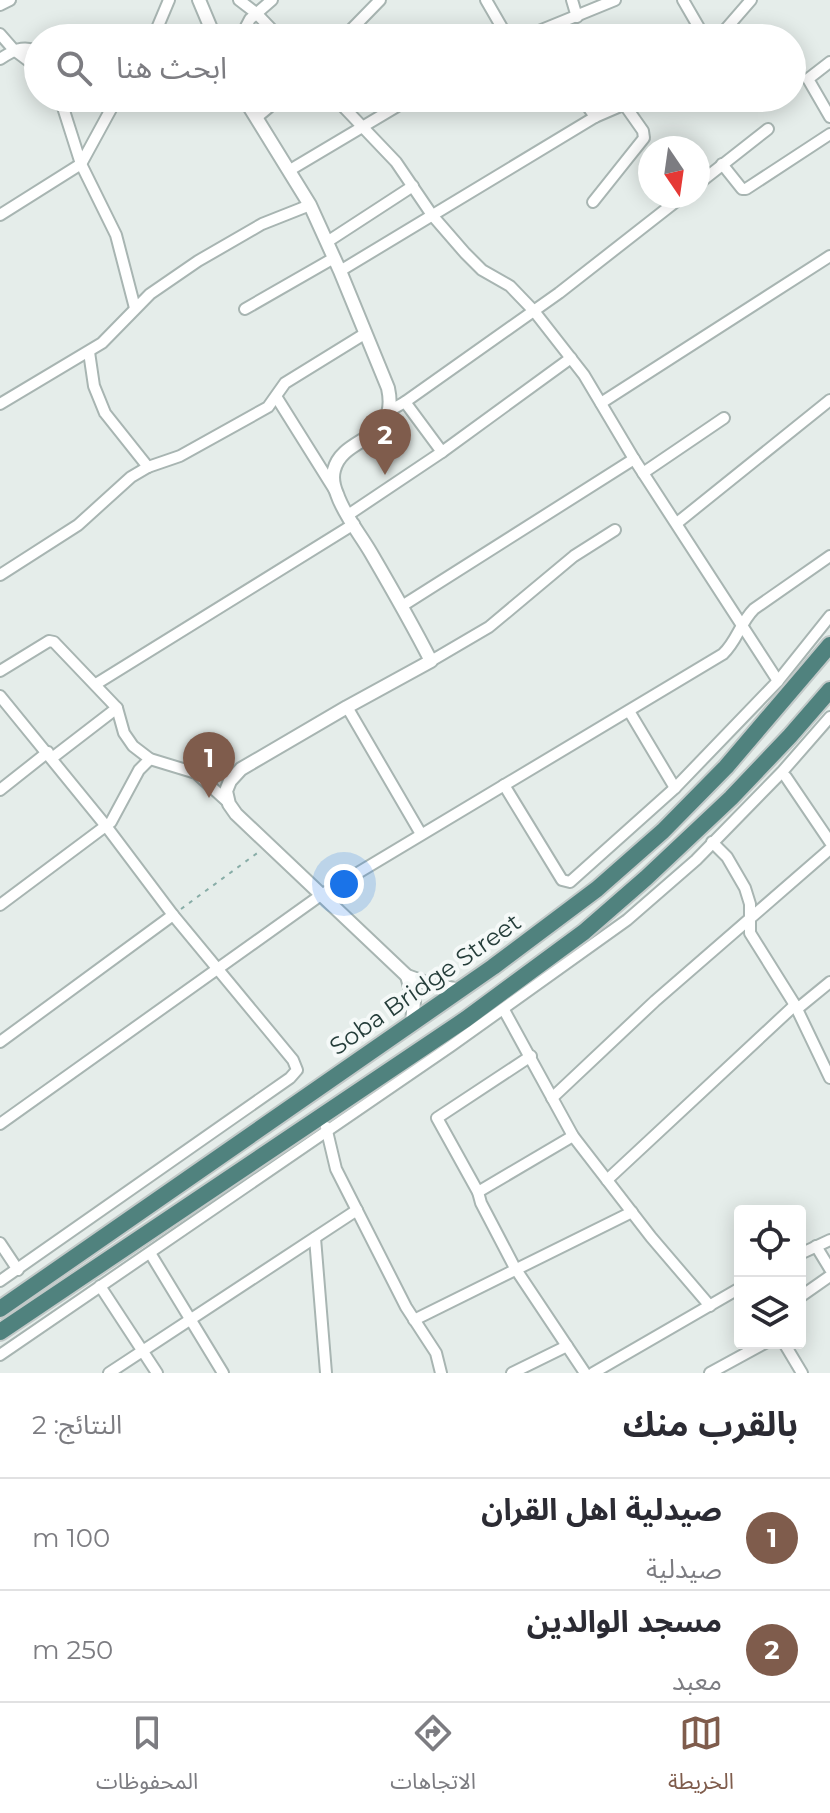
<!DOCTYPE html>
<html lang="ar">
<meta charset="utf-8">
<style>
:root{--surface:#fff;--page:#f2f2f3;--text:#2b2b33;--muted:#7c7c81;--line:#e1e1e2;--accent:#7f5c4c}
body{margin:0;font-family:Montserrat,"Noto Sans Arabic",sans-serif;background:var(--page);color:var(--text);direction:rtl}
.controls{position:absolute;right:24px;bottom:24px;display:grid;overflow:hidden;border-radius:8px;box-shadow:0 4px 20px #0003}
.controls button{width:72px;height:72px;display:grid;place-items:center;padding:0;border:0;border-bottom:2px solid var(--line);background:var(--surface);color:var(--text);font:40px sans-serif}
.compass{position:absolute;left:638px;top:136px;width:72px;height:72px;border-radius:50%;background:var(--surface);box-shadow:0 4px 20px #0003;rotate:167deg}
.you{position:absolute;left:344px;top:884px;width:28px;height:28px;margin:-20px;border:6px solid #fff;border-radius:50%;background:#1a73e8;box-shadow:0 0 0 12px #1a73e833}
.badge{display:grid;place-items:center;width:52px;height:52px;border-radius:50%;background:var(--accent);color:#fff;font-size:26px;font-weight:700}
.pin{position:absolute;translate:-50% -66px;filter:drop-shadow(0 2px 4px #0008)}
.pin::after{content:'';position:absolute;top:42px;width:28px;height:24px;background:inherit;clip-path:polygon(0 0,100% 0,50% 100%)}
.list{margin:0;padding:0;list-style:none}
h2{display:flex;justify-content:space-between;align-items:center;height:104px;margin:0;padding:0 32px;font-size:34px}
h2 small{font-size:26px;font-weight:400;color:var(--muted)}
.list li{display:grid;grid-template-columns:52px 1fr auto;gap:24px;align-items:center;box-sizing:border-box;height:112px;padding:0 32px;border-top:2px solid var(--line)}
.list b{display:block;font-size:30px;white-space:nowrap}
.list p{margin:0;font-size:26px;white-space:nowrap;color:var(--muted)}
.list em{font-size:26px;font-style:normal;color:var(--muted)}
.icon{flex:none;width:44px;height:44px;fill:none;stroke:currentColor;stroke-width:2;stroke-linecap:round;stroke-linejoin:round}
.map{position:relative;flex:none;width:830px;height:1373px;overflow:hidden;direction:ltr}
.search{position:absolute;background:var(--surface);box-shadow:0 4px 20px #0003;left:24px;right:24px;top:24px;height:88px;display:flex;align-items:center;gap:20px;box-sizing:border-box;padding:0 28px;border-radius:44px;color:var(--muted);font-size:30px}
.sheet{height:328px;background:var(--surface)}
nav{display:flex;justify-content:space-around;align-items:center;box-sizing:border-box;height:112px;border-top:2px solid var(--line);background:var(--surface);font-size:22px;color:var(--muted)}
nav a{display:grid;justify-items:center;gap:4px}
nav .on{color:var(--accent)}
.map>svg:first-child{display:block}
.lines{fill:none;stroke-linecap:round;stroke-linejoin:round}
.minor-casing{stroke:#a8b5b2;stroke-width:14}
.tertiary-casing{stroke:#a8b5b2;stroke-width:16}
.trunk-casing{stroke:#c2c9c8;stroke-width:20}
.path{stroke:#88ada7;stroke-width:2;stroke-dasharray:4 6;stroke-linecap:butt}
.minor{stroke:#fff;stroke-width:10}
.tertiary{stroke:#fff;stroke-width:12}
.trunk{stroke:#50827e;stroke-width:16}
.labels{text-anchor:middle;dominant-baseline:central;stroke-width:8;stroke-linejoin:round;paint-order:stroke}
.street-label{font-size:24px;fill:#253d3a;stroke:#f5f9f8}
</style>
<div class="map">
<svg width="830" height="1373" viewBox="0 0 830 1373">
<rect width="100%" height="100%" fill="#e5edea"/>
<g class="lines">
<defs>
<g id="minor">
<path d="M239,0l17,13 24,25"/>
<path d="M486,0l22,38"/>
<path d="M572,0l5,17"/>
<path d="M683,0l22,38"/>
<path d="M0,5l10,-5"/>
<path d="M0,34l14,16 24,18"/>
<path d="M153,38l16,-38"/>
<path d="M240,38l10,-19 22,-19"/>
<path d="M343,38l37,-38"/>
<path d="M522,38l93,-38"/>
<path d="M718,38l33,-38"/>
<path d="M0,59c14,-9 22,-14 38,-8"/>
<path d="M830,62l-22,17 22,38"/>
<path d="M60,98l21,66 35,71 19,73"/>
<path d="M335,98l61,64 36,53 33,38 17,17 28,16 24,25 50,64 50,84 144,222"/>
<path d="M582,98l13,19"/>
<path d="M256,118l24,-20"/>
<path d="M722,164l20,25h4l84,-55"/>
<path d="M290,170l121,-72"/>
<path d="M698,184l70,-55"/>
<path d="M593,202l51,-64 -1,-7 -19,-27"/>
<path d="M0,215l81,-51 36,-66"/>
<path d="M327,242l86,-56"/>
<path d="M340,271l255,-154 44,-19"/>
<path d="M245,309l89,-51"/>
<path d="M89,352l5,34 11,27 43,54"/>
<path d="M277,398l57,91"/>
<path d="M405,402l37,50 129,-94"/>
<path d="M601,403l229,-147"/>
<path d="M0,404l102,-61 48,-49 48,-33 64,-37 48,-19"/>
<path d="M389,411l16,-9 154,-109 124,-97"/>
<path d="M643,473l81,-55"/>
<path d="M348,515l94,-63"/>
<path d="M677,523l153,-123"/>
<path d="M0,575l78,-50 53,-48 17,-10 32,-11 88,-49 17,-24 81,-50"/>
<path d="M402,606l232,-147"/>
<path d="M431,661l58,-34 85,-71 41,-26"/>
<path d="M0,671l49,-30 5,1 63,66 7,25 9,13 17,13 46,14 33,30"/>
<path d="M96,684l258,-160"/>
<path d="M0,696l106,130 67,89 120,145 4,10 -7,8 -290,203"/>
<path d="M347,707l74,127"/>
<path d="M629,711l46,77"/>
<path d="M52,758l65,-50"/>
<path d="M786,777l44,65"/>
<path d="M504,785l58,95 8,2 105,-94 103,-107 52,-65"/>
<path d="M0,790l48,-38"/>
<path d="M712,842l15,15 18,31 5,16v29l45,72 35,73"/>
<path d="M0,905l111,-83 28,-52 11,-11"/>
<path d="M797,1009l33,-27"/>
<path d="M504,1010l69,126 78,101 59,69"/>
<path d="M0,1042l173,-127"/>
<path d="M531,1056l-94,62 41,74 3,11 34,65 70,105"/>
<path d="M552,1098l103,-97 175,-152"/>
<path d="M0,1124l321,-229 402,-241c14,-13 17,-31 31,-45l76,-53"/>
<path d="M326,1127l10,42 70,138 30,46 5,20"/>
<path d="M607,1180l188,-175"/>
<path d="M478,1192l95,-56"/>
<path d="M315,1238l11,135"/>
<path d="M0,1243l18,27"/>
<path d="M816,1246l14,23"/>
<path d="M150,1253l73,120"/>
<path d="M800,1254l30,-14"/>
<path d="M100,1286l57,87"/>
<path d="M800,1297l30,-21"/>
<path d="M414,1320l218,-108"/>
<path d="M784,1343l18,30"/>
<path d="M0,1355l451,-309 176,-126 69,-60 86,-88 48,-55"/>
<path d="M109,1373l248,-163"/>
<path d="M512,1373l55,-27"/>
<path d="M593,1373l147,-85"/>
<path d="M710,1373l55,-30"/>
</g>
<g id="tertiary">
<path d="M199,0l16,38"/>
<path d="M244,98l66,107 30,66 48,117c12,55 -45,46 -54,82 -2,7 0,17 3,24 7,21 23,40 34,59 21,36 41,71 60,108l-84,46 -106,62 -11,12 -4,10 3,13 7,10 171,162 25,9 28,5"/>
<path d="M407,976l7,25 -2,22"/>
</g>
<g id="trunk">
<path d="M0,1309l493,-342 104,-78 66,-58 63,-64 104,-122"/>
<path d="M0,1332l466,-313 118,-87 62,-54 85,-80 59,-62 40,-46"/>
</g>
</defs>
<use href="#minor" class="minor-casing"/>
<use href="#tertiary" class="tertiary-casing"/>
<use href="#trunk" class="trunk-casing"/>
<path class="path" d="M181,909l79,-58"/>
<use href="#minor" class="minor"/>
<use href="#tertiary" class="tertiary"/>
<use href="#trunk" class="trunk"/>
</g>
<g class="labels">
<g class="street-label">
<text transform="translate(425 984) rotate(-35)">Soba Bridge Street</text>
</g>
</g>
</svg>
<div class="controls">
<button><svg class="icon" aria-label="locate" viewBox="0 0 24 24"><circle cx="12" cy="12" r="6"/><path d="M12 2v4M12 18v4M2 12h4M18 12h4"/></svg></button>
<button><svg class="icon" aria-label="layers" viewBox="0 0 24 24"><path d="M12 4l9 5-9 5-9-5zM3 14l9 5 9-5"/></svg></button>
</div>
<svg class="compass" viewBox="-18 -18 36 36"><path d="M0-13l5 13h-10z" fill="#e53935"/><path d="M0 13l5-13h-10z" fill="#7c7c81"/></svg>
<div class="you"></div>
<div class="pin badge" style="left:209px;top:798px">1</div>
<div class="pin badge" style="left:385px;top:475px">2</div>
<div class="search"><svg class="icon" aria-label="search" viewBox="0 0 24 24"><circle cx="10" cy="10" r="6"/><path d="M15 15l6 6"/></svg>ابحث هنا</div>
</div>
<section class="sheet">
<h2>بالقرب منك<small>النتائج: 2</small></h2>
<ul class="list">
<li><span class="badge">1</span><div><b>صيدلية اهل القران</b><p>صيدلية</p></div><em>100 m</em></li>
<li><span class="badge">2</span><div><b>مسجد الوالدين</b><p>معبد</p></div><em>250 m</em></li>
</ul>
</section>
<nav>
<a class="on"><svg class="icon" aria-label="map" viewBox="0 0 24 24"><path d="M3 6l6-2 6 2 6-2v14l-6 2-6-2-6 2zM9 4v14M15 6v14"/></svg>الخريطة</a>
<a><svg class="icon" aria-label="directions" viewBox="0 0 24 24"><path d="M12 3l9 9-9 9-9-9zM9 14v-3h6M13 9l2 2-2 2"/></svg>الاتجاهات</a>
<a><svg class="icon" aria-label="saved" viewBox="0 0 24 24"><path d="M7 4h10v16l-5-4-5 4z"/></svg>المحفوظات</a>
</nav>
